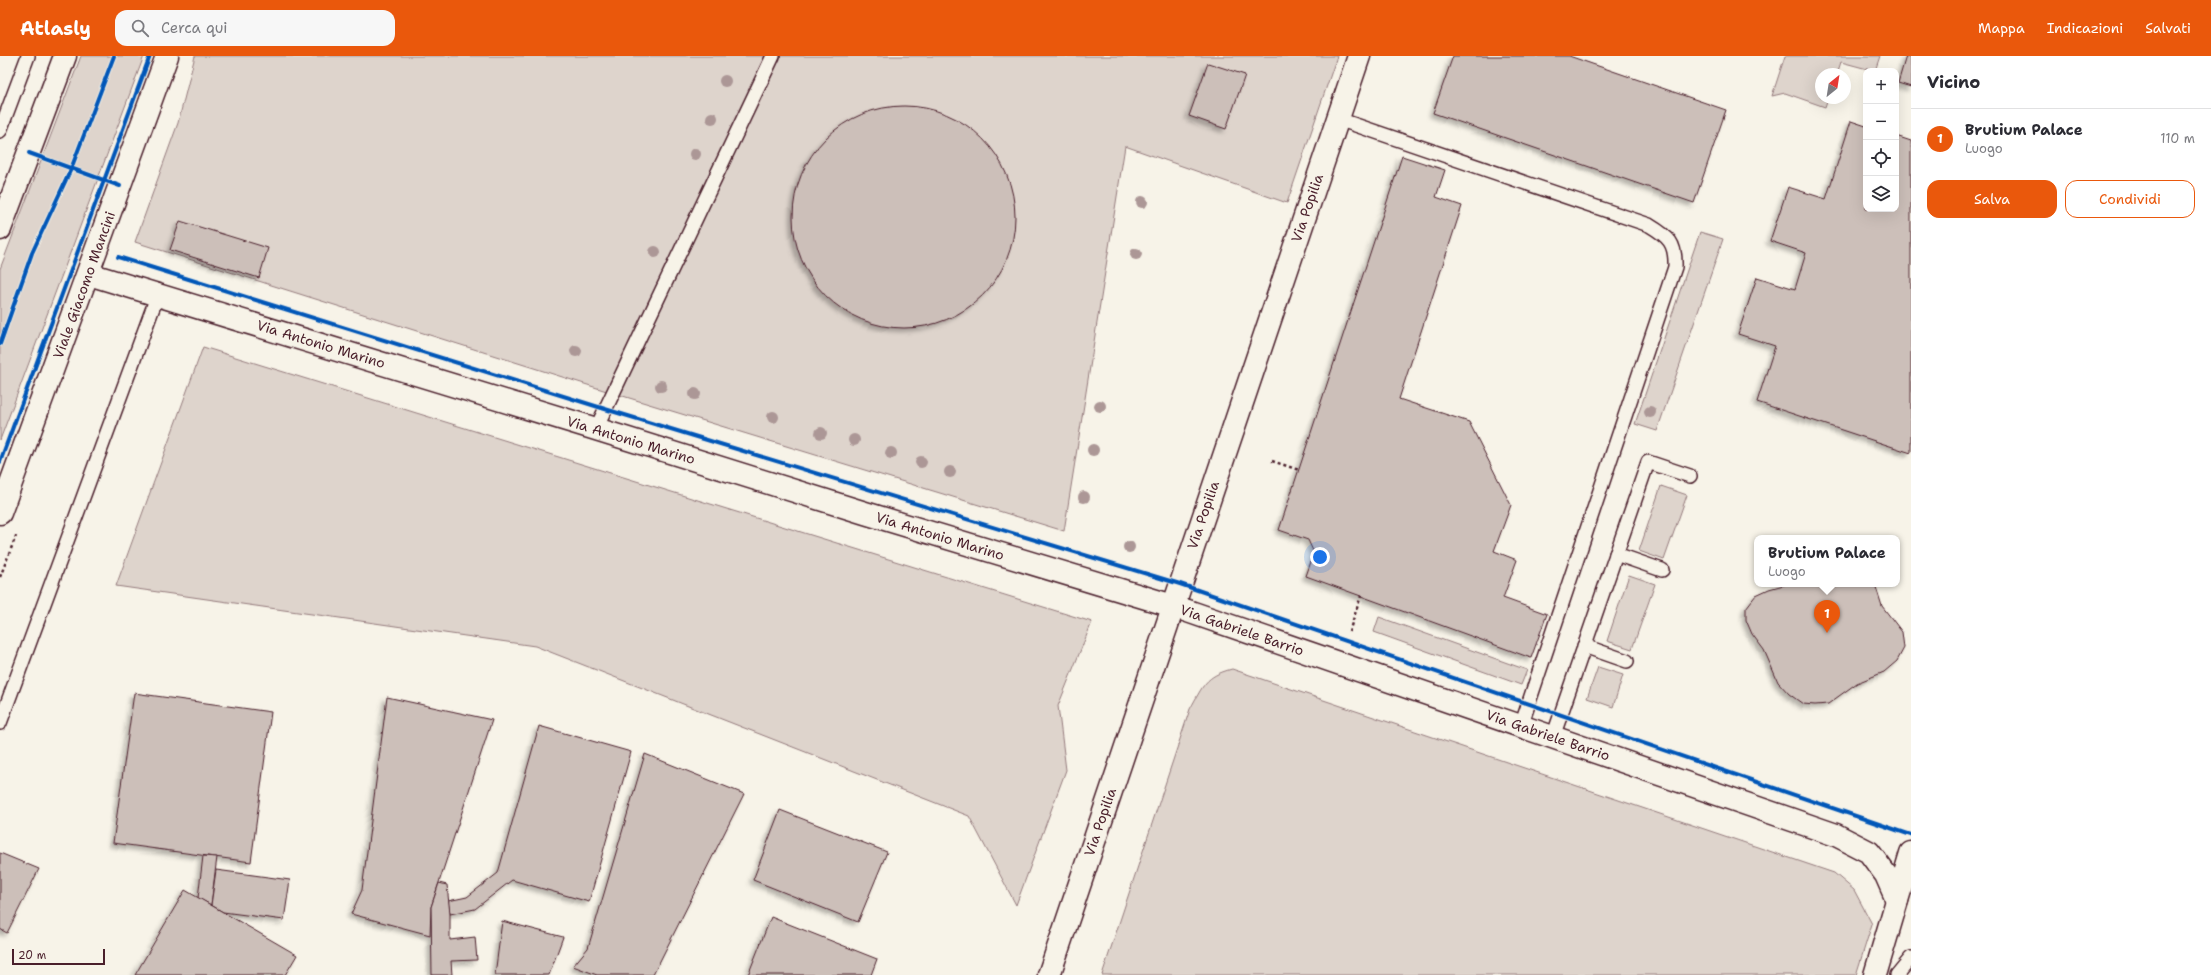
<!DOCTYPE html>
<html lang="it">
<meta charset="utf-8">
<style>
:root{--surface:#fff;--page:#f7f7f7;--text:#2b2b33;--muted:#7c7c81;--line:#e1e1e2;--accent:#ea580c}
body{margin:0;font-family:"Shantell Sans",sans-serif;background:var(--page);color:var(--text)}
.controls{position:absolute;right:12px;top:12px;display:grid;overflow:hidden;border-radius:8px;box-shadow:0 4px 16px #0002}
.controls button{width:36px;height:36px;display:grid;place-items:center;padding:0;border:0;border-bottom:1px solid var(--line);background:var(--surface);color:var(--text);font:20px sans-serif}
.compass{position:absolute;left:1815px;top:12px;width:36px;height:36px;border-radius:50%;background:var(--surface);box-shadow:0 4px 16px #0002;rotate:30deg}
.scale{position:absolute;left:12px;bottom:10px;width:93px;box-sizing:border-box;padding-left:4px;border:2px solid #4a1f2b;border-top:0;font-size:11px;line-height:14px;white-space:nowrap;color:#4a1f2b;-webkit-text-stroke:3px #f7f3e8;paint-order:stroke}
.you{position:absolute;left:1320px;top:501px;width:14px;height:14px;margin:-10px;border:3px solid #fff;border-radius:50%;background:#1a73e8;box-shadow:0 0 0 6px #1a73e833}
.badge{display:grid;place-items:center;width:26px;height:26px;border-radius:50%;background:var(--accent);color:#fff;font-size:13px;font-weight:700}
.pin{position:absolute;translate:-50% -33px;filter:drop-shadow(0 1px 2px #0008)}
.pin::after{content:'';position:absolute;top:21px;width:14px;height:12px;background:inherit;clip-path:polygon(0 0,100% 0,50% 100%)}
.popup{position:absolute;left:1754px;top:479px;width:146px;height:52px;box-sizing:border-box;display:grid;place-content:center;border-radius:8px;background:var(--surface);filter:drop-shadow(0 1px 3px #0005);font-size:13px;white-space:nowrap;color:var(--muted)}
.popup b{font-size:15px;color:var(--text)}
.popup::after{content:'';position:absolute;left:50%;top:100%;margin-left:-8px;border:8px solid transparent;border-top-color:var(--surface)}
.list{margin:0;padding:0;list-style:none}
h2{display:flex;justify-content:space-between;align-items:center;height:52px;margin:0;padding:0 16px;font-size:17px}
h2 small{font-size:13px;font-weight:400;color:var(--muted)}
.list li{display:grid;grid-template-columns:26px 1fr auto;gap:12px;align-items:center;box-sizing:border-box;height:60px;padding:0 16px;border-top:1px solid var(--line)}
.list b{display:block;font-size:15px;white-space:nowrap}
.list p{margin:0;font-size:13px;white-space:nowrap;color:var(--muted)}
.list em{font-size:13px;font-style:normal;color:var(--muted)}
.actions{display:flex;gap:8px;padding:12px 16px}
.actions a{flex:1;padding:9px 0;border:1px solid var(--accent);border-radius:12px;text-align:center;font-size:14px;color:var(--accent)}
.actions .main{background:var(--accent);color:#fff}
.icon{flex:none;width:22px;height:22px;fill:none;stroke:currentColor;stroke-width:2;stroke-linecap:round;stroke-linejoin:round}
.map{position:relative;flex:none;width:1911px;height:919px;overflow:hidden}
header{display:flex;align-items:center;gap:24px;box-sizing:border-box;height:56px;padding:0 20px;background:var(--accent);color:#fff}
header strong{font-size:19px}
nav{display:flex;gap:22px;margin-inline-start:auto;font-size:14px}
.search{width:280px;height:36px;background:var(--page);display:flex;align-items:center;gap:10px;box-sizing:border-box;padding:0 14px;border-radius:12px;color:var(--muted);font-size:15px}
main{display:flex}
aside{flex:1;background:var(--surface)}
.map>svg:first-child{display:block}
.green{fill:#ded4cc;stroke:#947a7c}
.building{fill:#ccbfb9;stroke:#4a1f2b;filter:url(#shadow)}
.lines{fill:none;stroke-linecap:round;stroke-linejoin:round}
.lane-casing{stroke:#4a1f2b;stroke-width:16}
.street-casing{stroke:#4a1f2b;stroke-width:25}
.secondary-casing{stroke:#4a1f2b;stroke-width:25}
.primary-casing{stroke:#4a1f2b;stroke-width:25}
.path{stroke:#4a1f2b;stroke-width:2.5;stroke-dasharray:3 3;stroke-linecap:butt}
.lane{stroke:#f7f3e8;stroke-width:13}
.street{stroke:#f7f3e8;stroke-width:22}
.secondary{stroke:#f7f3e8;stroke-width:22}
.primary{stroke:#f7f3e8;stroke-width:22}
.cycleway-casing{stroke:#f7f3e8;stroke-width:6}
.cycleway{stroke:#0057b8;stroke-width:4}
.tree{fill:#ac9796}
.labels{text-anchor:middle;dominant-baseline:central;stroke-width:3.5;stroke-linejoin:round;paint-order:stroke}
.street-label{font-size:14px;fill:#4a1f2b;stroke:#f7f3e8}
</style>
<header>
<strong>Atlasly</strong>
<div class="search"><svg class="icon" aria-label="search" viewBox="0 0 24 24"><circle cx="10" cy="10" r="6"/><path d="M15 15l6 6"/></svg>Cerca qui</div>
<nav><a>Mappa</a><a>Indicazioni</a><a>Salvati</a></nav>
</header>
<main>
<div class="map">
<svg width="1911" height="919" viewBox="0 0 1911 919">
<defs>
<filter id="shadow"><feDropShadow dx="-3.5" dy="3.5" stdDeviation="2" flood-color="#0004"/></filter>
</defs>
<rect width="100%" height="100%" fill="#f7f3e8"/>
<filter id="ink" filterUnits="userSpaceOnUse"><feTurbulence type="fractalNoise" baseFrequency=".025" numOctaves="2"/><feDisplacementMap in="SourceGraphic" scale="8" xChannelSelector="R" yChannelSelector="G"/><feConvolveMatrix kernelMatrix="1 2 1 2 8 2 1 2 1" color-interpolation-filters="sRGB"/></filter>
<g filter="url(#ink)">
<g class="green">
<path d="M81,0h63l-144,384v-171z"/>
<path d="M195,0h1142l-50,147 -162,-57 -61,385 -451,-138 -478,-151 43,-119z"/>
<path d="M1785,0h95l-5,15 -34,-9 -4,12h-16v24h7l-3,9 -40,-14 -13,3z"/>
<path d="M1700,176l23,7 -66,192 -22,-7z"/>
<path d="M203,291l889,275 -34,84 8,64 -50,135 -47,-89 -434,-170 -419,-60z"/>
<path d="M1661,430l26,9 -23,65 -25,-9z"/>
<path d="M1629,519l26,9 -23,65 -25,-8z"/>
<path d="M1379,561l148,53 -6,15 -147,-53z"/>
<path d="M1598,611l25,8 -10,32 -26,-9z"/>
<path d="M1232,613l602,204 20,17 18,34 -16,51h-754l88,-266c13,-23 15,-33 42,-40z"/>
</g>
<g class="building">
<path d="M1453,0h116l157,54 -32,93 -261,-90z"/>
<path d="M1906,0h5v31l-13,-4z"/>
<path d="M1208,7l37,12 -19,54 -37,-13z"/>
<circle cx="904" cy="161" r="111"/>
<path d="M1851,65l15,5v83h30v-73l15,5v312l-154,-51 18,-56 -37,-12 19,-57 38,12 11,-36 -36,-12 18,-54 38,12z"/>
<path d="M1402,100l43,14 -9,27 26,9 -63,193 70,23 42,83 -17,46 23,9 -14,38 44,16 -16,44 -225,-82 8,-23 -6,-13 -29,-10z"/>
<path d="M180,165l88,27 -9,30 -89,-28z"/>
<path d="M1787,528h88l7,22 20,26 2,16 -7,13 -13,11 -27,11 -29,21 -13,1 -12,-1 -14,-10 -11,-12 -14,-32 -12,-16 -6,-14v-12l10,-13 13,-6z"/>
<path d="M134,637l137,19 -20,150 -138,-19z"/>
<path d="M387,641l105,23 -61,187 -1,28 -79,-21 11,-24z"/>
<path d="M539,670l92,26 -42,150 -77,-22 -37,29 -25,5 -2,-13 19,-4 31,-24z"/>
<path d="M645,698l99,40 -91,181h-56l-24,-9 15,-18z"/>
<path d="M780,754l107,42 -29,70 -105,-42z"/>
<path d="M0,797l39,16 -32,64 -7,-4z"/>
<path d="M203,800l14,1 -6,48 -13,-7z"/>
<path d="M216,814l74,10 -6,40 -61,-8 -12,-7z"/>
<path d="M439,827l8,2 3,29v26l25,-3 2,23 -26,1 1,14h-20l-1,-68z"/>
<path d="M185,834l112,65 -12,20h-150z"/>
<path d="M771,861l106,42 -6,16h-123z"/>
<path d="M502,865l61,16 -14,38h-54z"/>
</g>
<g class="lines">
<defs>
<g id="lane">
<path d="M1338,63l311,106c20,12 27,18 26,42l-154,459"/>
<path d="M0,75l28,-75"/>
<path d="M596,373l177,-373"/>
<path d="M1616,498l46,16"/>
<path d="M1584,590l43,15"/>
<path d="M0,667l158,-429"/>
<path d="M1553,681l95,-275 42,14"/>
<path d="M1897,919l14,-17"/>
</g>
<g id="street">
<path d="M89,218l507,155 269,84 308,93 663,229 33,17 17,23 11,25"/>
<path d="M1049,919l310,-919"/>
</g>
<g id="secondary">
<path d="M0,173l65,-173"/>
<path d="M0,457l167,-457"/>
</g>
<path id="primary" d="M1875,919l36,-122"/>
</defs>
<use href="#lane" class="lane-casing"/>
<use href="#street" class="street-casing"/>
<use href="#secondary" class="secondary-casing"/>
<use href="#primary" class="primary-casing"/>
<g class="path">
<path d="M1272,405l27,9"/>
<path d="M0,521l16,-41"/>
<path d="M1349,576l12,-36"/>
</g>
<use href="#lane" class="lane"/>
<use href="#street" class="street"/>
<use href="#secondary" class="secondary"/>
<use href="#primary" class="primary"/>
<defs>
<g id="cycleway">
<path d="M29,97l91,33"/>
<path d="M118,201l487,152 575,175 731,251"/>
<path d="M0,288l32,-91 39,-84 43,-113"/>
<path d="M0,406l150,-406"/>
</g>
</defs>
<use href="#cycleway" class="cycleway-casing"/>
<use href="#cycleway" class="cycleway"/>
</g>
<g class="tree">
<circle cx="725" cy="25" r="6"/>
<circle cx="712" cy="62" r="6"/>
<circle cx="695" cy="98" r="6"/>
<circle cx="1142" cy="146" r="6"/>
<circle cx="655" cy="196" r="6"/>
<circle cx="1136" cy="198" r="6"/>
<circle cx="576" cy="295" r="6"/>
<circle cx="661" cy="330" r="6"/>
<circle cx="695" cy="338" r="6"/>
<circle cx="1100" cy="350" r="6"/>
<circle cx="1650" cy="356" r="6"/>
<circle cx="773" cy="361" r="6"/>
<circle cx="821" cy="377" r="6"/>
<circle cx="854" cy="384" r="6"/>
<circle cx="1093" cy="394" r="6"/>
<circle cx="891" cy="397" r="6"/>
<circle cx="921" cy="406" r="6"/>
<circle cx="950" cy="416" r="6"/>
<circle cx="1084" cy="441" r="6"/>
<circle cx="1129" cy="491" r="6"/>
</g>
</g>
<g class="labels">
<g class="street-label">
<text transform="translate(1307 152) rotate(-71)">Via Popilia</text>
<text transform="translate(84 229) rotate(-70)">Viale Giacomo Mancini</text>
<text transform="translate(321 288) rotate(17)">Via Antonio Marino</text>
<text transform="translate(631 384) rotate(17)">Via Antonio Marino</text>
<text transform="translate(1203 459) rotate(-71)">Via Popilia</text>
<text transform="translate(940 480) rotate(17)">Via Antonio Marino</text>
<text transform="translate(1242 574) rotate(19)">Via Gabriele Barrio</text>
<text transform="translate(1548 679) rotate(19)">Via Gabriele Barrio</text>
<text transform="translate(1100 766) rotate(-71)">Via Popilia</text>
</g>
</g>
</svg>
<div class="controls">
<button>+</button>
<button>−</button>
<button><svg class="icon" aria-label="locate" viewBox="0 0 24 24"><circle cx="12" cy="12" r="6"/><path d="M12 2v4M12 18v4M2 12h4M18 12h4"/></svg></button>
<button><svg class="icon" aria-label="layers" viewBox="0 0 24 24"><path d="M12 4l9 5-9 5-9-5zM3 14l9 5 9-5"/></svg></button>
</div>
<svg class="compass" viewBox="-18 -18 36 36"><path d="M0-13l5 13h-10z" fill="#e53935"/><path d="M0 13l5-13h-10z" fill="#7c7c81"/></svg>
<div class="scale">20 m</div>
<div class="you"></div>
<div class="pin badge" style="left:1827px;top:577px">1</div>
<div class="popup"><b>Brutium Palace</b>Luogo</div>
</div>
<aside>
<h2>Vicino<small></small></h2>
<ul class="list">
<li><span class="badge">1</span><div><b>Brutium Palace</b><p>Luogo</p></div><em>110 m</em></li>
</ul>
<div class="actions"><a class="main">Salva</a><a>Condividi</a></div>
</aside>
</main>
